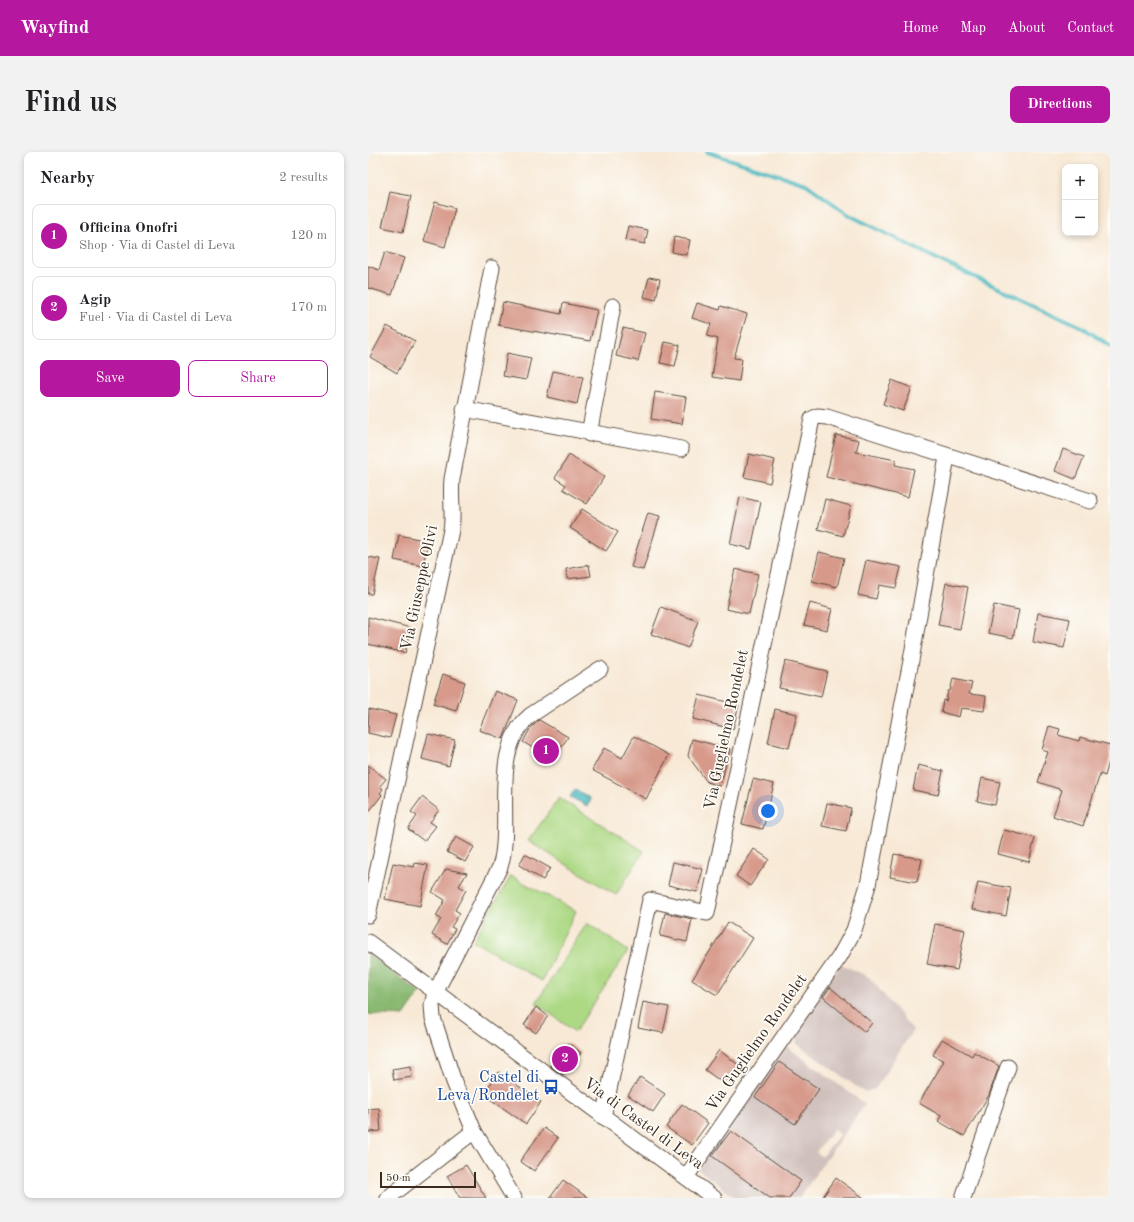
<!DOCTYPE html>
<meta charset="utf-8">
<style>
:root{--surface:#fff;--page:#f2f2f2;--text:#202124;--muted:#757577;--line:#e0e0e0;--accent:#b5179e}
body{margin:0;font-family:"Old Standard TT",serif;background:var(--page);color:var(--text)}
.controls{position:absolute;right:12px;top:12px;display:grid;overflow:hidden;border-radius:8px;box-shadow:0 2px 6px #0003}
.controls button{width:36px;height:36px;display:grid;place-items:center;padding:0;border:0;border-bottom:1px solid var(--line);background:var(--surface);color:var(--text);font:20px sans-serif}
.scale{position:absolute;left:12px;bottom:10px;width:96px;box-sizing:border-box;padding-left:4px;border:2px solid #3b2a1e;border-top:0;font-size:11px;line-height:14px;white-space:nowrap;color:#3b2a1e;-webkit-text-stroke:3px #fdfcf7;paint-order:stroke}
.you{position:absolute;left:400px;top:659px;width:14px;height:14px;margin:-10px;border:3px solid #fff;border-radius:50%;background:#1a73e8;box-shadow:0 0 0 6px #1a73e833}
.badge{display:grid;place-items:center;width:26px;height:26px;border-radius:50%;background:var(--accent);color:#fff;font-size:13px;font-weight:700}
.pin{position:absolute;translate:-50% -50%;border:2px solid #fff;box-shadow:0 1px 4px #0006}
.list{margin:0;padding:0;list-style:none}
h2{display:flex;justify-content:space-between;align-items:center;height:52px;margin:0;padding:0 16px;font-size:17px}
h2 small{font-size:13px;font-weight:400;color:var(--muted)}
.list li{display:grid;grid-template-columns:26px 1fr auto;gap:12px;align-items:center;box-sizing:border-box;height:64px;margin:0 8px 8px;padding:0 8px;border:1px solid var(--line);border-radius:8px}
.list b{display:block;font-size:15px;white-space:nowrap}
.list p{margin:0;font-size:13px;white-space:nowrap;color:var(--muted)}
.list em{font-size:13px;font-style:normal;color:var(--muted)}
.actions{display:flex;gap:8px;padding:12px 16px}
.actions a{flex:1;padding:9px 0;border:1px solid var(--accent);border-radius:8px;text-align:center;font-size:14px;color:var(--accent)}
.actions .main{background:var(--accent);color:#fff}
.map{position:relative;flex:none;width:742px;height:1046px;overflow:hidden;border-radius:8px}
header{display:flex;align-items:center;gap:24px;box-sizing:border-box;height:56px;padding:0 20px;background:var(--accent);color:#fff}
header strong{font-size:19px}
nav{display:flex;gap:22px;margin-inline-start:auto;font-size:14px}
.intro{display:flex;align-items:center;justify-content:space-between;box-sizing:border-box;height:96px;padding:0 24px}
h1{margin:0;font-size:28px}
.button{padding:10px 18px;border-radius:8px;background:var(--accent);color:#fff;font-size:14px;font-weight:700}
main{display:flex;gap:24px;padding:0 24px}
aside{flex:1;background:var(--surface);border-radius:8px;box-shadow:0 2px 6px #0003}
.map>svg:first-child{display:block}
.industrial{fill:#d0c0bc;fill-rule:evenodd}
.green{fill:#add985;stroke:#748252}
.forest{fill:#8ab972;stroke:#627248}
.water{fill:#49b8bf;stroke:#42716e}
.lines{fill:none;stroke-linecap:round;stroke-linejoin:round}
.stream{stroke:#49b8bf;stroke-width:4}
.building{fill:#d7998a}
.minor-casing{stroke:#57473a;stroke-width:17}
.minor{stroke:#fff;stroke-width:15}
.labels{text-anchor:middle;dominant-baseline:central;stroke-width:3.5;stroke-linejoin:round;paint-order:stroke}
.street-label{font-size:16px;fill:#3b2a1e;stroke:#fdfcf7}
.transit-label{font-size:16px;fill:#164399;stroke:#fdfcf7;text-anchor:end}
</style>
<header>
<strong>Wayfind</strong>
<nav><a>Home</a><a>Map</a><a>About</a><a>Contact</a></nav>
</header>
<div class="intro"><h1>Find us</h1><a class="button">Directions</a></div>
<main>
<aside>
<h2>Nearby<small>2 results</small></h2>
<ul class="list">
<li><span class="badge">1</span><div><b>Officina Onofri</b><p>Shop · Via di Castel di Leva</p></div><em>120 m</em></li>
<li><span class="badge">2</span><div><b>Agip</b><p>Fuel · Via di Castel di Leva</p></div><em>170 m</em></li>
</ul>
<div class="actions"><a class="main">Save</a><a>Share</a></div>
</aside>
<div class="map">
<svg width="742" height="1046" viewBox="0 0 742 1046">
<rect width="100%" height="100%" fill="#fdfcf7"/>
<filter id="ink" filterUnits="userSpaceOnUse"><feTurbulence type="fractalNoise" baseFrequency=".025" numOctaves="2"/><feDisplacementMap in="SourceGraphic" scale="8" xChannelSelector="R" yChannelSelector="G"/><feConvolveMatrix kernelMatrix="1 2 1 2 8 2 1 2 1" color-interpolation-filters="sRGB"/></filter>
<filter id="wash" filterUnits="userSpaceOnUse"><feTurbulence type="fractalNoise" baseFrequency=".012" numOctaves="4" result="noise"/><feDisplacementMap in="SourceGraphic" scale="16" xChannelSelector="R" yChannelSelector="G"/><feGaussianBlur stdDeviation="0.9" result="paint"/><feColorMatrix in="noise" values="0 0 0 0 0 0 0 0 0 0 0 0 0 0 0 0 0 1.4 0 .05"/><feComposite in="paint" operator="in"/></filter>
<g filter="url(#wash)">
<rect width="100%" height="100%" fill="#f8e9d6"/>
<g class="industrial">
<path d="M473,812l28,13 44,53 -38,59 -11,3 -67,-48 -1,-17zM461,835l43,36 -7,9 -43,-36z"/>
<path d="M418,894l79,58 -66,94h-10l12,-17 -70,-50 -19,25 58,42h-34l-38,-29zM411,910l40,27 -24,34 -39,-27zM466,977l6,5 -18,23 -6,-5z"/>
</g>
<g class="green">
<path d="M191,646l85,53 -28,44 -88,-54z"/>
<path d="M143,724l65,35 -34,70 -69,-40z"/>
<path d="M219,771l41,28 -53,81 -39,-29z"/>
</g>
<path class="forest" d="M0,802l52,39 -16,23 -36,-2z"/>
<path class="water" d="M207,637l15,9v4l-3,4 -17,-9z"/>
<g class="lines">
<path class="stream" d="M339,0l99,32 43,31 100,50 133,62 28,19"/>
</g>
<g id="blocks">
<g class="building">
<path d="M22,40l21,4 -8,36 -21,-5z"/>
<path d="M67,50l20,6 -10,39 -21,-6z"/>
<path d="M260,74l20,4 -3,14 -20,-4z"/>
<path d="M306,85l16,3 -3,15 -15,-3z"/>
<path d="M17,100l19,6 -12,37 -24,-7v-22l11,4z"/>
<path d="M281,125l11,2 -4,21 -12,-3z"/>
<path d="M135,150l58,12 2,-11 34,7 -7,31 -92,-16z"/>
<path d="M329,151l23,7 1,-4 26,8 -13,44 8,1 -3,22 -27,-4 6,-38 -11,-3 4,-12 -19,-6z"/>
<path d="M19,174l28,15 -18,32 -27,-16z"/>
<path d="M255,176l22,5 -7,28 -22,-5z"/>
<path d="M297,190l15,3 -5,21 -15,-3z"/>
<path d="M139,201l24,5 -5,22 -23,-4z"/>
<path d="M185,219l30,6 -6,27 -30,-7z"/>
<path d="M524,228l20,8 -9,23 -20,-7z"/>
<path d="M287,240l31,5 -4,27 -31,-5z"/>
<path d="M468,283l23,5 -3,12 40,8 -1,5 19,4 -6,28 -82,-20z"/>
<path d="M695,297l21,8 -9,22 -20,-8z"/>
<path d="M381,302l26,6 -5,23 -26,-6z"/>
<path d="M201,303l35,22 -17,27 -24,-15 3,-4 -11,-7z"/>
<path d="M372,345l21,5 -10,47 -21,-5z"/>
<path d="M457,347l26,7 -8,30 -25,-7z"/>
<path d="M214,357l36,23 -12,19 -36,-23z"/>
<path d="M280,361l12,3 -17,54 -12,-3z"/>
<path d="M31,383l29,6 -5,25 -29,-6z"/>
<path d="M451,400l25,6 -7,29 -25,-6z"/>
<path d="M0,405l12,2 -8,35h-4z"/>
<path d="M498,408l35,7 -5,21 -17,-3 -3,14 -18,-4z"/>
<path d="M221,413l2,11 -24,3 -1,-10z"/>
<path d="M367,417l23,5 -9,40 -23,-5z"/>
<path d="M578,431l22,4 -8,42 -22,-4z"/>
<path d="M442,451l22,6 -5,21 -23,-5z"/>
<path d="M626,453l25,5 -6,28 -25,-5z"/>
<path d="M293,455l37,14 -10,27 -37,-14z"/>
<path d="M670,461l32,6 -6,29 -31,-6z"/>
<path d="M0,465l43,11 -6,25 -37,-9z"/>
<path d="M417,509l42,10 -6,26 -42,-9z"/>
<path d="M75,522l22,8 -9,29 -23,-7z"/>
<path d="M585,527l19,4 -3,11 17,2 -2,15 -23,-3 -2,9 -18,-5 2,-12 3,1 2,-10h2z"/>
<path d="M127,539l23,9 -15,39 -24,-9z"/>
<path d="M331,543l40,10 -6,24 -40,-10z"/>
<path d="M1,557l27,6 -6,23 -22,-5z"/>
<path d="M407,557l22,5 -8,34 -21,-5z"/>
<path d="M171,568l29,17 -15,23 -30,-18 7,-13z"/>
<path d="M681,574l11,3 -2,6 21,6 1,-4 30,8v13l-5,18 -5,-2 -17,52 -30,-10 9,-26 -24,-8 10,-30 -6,-2z"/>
<path d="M60,582l27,6 -6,26 -27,-7z"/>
<path d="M266,584l35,19 -23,44 -54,-29 12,-22 18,10z"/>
<path d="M324,587l38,10 -10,37 -13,-4 -19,-26z"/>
<path d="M0,613l18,14 -6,7 3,3 -3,4 2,2 -14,18z"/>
<path d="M550,613l25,6 -5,24 -25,-5z"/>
<path d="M614,626l18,4 -5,23 -18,-4z"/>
<path d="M385,627l21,5 -11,45 -21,-5z"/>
<path d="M54,645l17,13 -9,12 6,4 -12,15 -16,-12 9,-13 -6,-4z"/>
<path d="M459,651l24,5 -5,23 -24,-5z"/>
<path d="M636,678l31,8 -6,24 -31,-8z"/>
<path d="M88,685l18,10 -9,15 -18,-10z"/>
<path d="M386,697l15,10 -19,27 -14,-10z"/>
<path d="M157,702l25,14 -7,12 -24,-15z"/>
<path d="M526,702l28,5 -5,23 -27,-5z"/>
<path d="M305,710l30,7 -6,23 -29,-7z"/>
<path d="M25,711l21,4 1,-4 13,2 -8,41 -35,-7z"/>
<path d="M78,717l21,4 -8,13 7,4 -11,20 5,3 -9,14 4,2 -8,15 -15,-9 9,-16 -5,-3 9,-16 -13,-8z"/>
<path d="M610,730l33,6 -5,28 -34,-7z"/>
<path d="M297,761l27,6 -5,23 -27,-6z"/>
<path d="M360,770l25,16 -36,57 -25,-15z"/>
<path d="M567,772l30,6 -8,40 -30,-6z"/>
<path d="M462,835l42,36 -7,9 -42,-35z"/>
<path d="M275,850l26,5 -6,26 -25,-5z"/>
<path d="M168,855l12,9 -12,17 -12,-8z"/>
<path d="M574,887l30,17 2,-4 25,14 -10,29 -25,41 -26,-15 3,-5 -22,-13 25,-42 -11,-6z"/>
<path d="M200,891l13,10 -18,22 -13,-9z"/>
<path d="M351,898l25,19 -14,19 -25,-18z"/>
<path d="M411,910l40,27 -24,35 -40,-27z"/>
<path d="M43,914l1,11 -18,3 -2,-11z"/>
<path d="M131,920l42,30 -15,22 -43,-30z"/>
<path d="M272,925l25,17 -12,18 -25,-17z"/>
<path d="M314,952l26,19 -16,22 -26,-18z"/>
<path d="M11,956l2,23 -13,1v-23z"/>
<path d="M176,976l14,10 -24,33 -14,-10z"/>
<path d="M363,979l70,50 -12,17h-19l-58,-42z"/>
<path d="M98,1013l20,33h-26l-13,-22z"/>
<path d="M468,1026l28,20h-42z"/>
<path d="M195,1028l25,18h-38z"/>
</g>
</g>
</g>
<g filter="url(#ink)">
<use href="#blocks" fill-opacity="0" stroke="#57473a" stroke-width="1"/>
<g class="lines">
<defs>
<g id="minor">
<path d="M96,257l217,40"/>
<path d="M221,282l24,-128"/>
<path d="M0,763l83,-385c3,-16 -1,-34 1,-51l40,-211"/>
<path d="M0,790l346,256"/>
<path d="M235,965l47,-217 57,13 105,-494 6,-3 9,1 263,84"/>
<path d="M106,979l40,67"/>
<path d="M318,1025l154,-221 14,-26 14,-45 42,-219 37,-209"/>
<path d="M20,1046l86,-67 -20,-49 -21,-64 -1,-13 3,-12 65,-126c14,-45 -12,-118 31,-152l69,-46"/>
<path d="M595,1046l45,-131"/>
</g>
</defs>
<use href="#minor" class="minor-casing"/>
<use href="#minor" class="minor"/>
</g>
</g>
<defs>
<symbol id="bus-bare" viewBox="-9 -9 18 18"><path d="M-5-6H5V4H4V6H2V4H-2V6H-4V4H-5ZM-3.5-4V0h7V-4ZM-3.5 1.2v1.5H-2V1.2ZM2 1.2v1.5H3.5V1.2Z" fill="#1a4fb4" stroke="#fdfcf7" stroke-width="2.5" paint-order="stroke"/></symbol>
</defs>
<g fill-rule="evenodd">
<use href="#bus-bare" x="172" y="924" width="22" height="22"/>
</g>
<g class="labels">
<g class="street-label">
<text transform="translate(52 436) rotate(-78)">Via Giuseppe Olivi</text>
<text transform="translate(359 578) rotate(-78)">Via Guglielmo Rondelet</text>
<text transform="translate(389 891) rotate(-55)">Via Guglielmo Rondelet</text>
<text transform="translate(275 972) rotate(36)">Via di Castel di Leva</text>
</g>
<g class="transit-label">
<text x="171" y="926">Castel di<tspan x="171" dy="18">Leva/Rondelet</tspan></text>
</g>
</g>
</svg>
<div class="controls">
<button>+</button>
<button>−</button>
</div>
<div class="scale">50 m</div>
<div class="you"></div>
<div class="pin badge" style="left:178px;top:599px">1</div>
<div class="pin badge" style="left:197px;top:907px">2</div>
</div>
</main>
